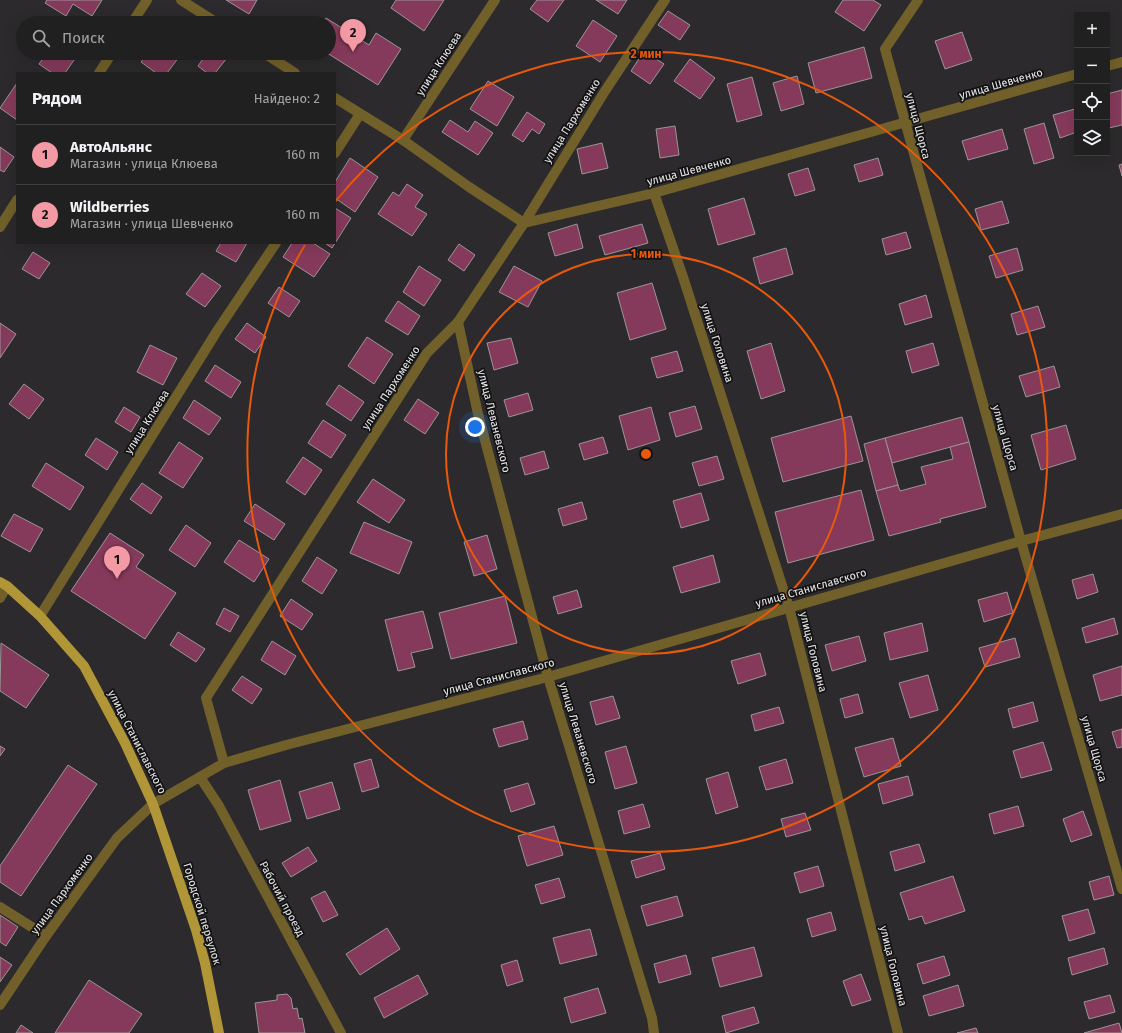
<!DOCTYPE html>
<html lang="ru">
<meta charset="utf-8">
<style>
:root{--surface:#212021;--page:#2d2d2e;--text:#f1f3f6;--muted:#a2a3a5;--line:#3e3e3f;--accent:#f49aa4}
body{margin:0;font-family:"Fira Sans",sans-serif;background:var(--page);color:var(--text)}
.controls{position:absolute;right:12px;top:12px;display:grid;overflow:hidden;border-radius:0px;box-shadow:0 4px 16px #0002}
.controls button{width:36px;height:36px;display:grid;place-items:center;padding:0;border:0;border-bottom:1px solid var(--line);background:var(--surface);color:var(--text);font:20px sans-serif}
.you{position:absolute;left:475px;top:427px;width:14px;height:14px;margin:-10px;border:3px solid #fff;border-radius:50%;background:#1a73e8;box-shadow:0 0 0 6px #1a73e833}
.badge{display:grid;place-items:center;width:26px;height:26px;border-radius:50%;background:var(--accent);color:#111;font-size:13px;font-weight:700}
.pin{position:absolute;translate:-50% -33px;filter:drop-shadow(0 1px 2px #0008)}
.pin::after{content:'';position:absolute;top:21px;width:14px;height:12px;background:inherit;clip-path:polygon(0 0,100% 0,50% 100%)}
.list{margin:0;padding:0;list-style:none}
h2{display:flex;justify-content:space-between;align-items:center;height:52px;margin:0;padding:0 16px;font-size:17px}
h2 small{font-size:13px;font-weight:400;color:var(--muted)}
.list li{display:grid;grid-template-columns:26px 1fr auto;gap:12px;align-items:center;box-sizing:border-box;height:60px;padding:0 16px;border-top:1px solid var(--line)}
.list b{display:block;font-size:15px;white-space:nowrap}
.list p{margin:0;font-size:13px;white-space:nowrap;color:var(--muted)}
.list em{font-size:13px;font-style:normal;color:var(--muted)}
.icon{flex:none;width:22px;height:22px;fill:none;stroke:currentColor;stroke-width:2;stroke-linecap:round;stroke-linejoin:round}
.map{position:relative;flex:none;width:1122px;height:1033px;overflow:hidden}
.search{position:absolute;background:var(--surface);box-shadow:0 4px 16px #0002;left:16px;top:16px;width:320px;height:44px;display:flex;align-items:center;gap:10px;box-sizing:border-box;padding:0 14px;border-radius:22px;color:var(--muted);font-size:15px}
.panel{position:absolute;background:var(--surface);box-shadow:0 4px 16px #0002;left:16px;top:72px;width:320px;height:172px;border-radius:0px}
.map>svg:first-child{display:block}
.building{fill:#863a5b;stroke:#9a9697}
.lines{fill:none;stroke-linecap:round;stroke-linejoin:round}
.minor{stroke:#716029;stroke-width:10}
.major{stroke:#b19637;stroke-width:10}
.ring{fill:none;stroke:#e8590c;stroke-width:2}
.labels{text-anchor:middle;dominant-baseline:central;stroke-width:3.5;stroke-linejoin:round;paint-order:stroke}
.street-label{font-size:11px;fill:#eae9ea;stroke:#141314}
.centre{fill:#e8590c;stroke:#141314;stroke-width:2}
.ring-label{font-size:12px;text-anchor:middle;font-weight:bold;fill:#e8590c;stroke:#141314;stroke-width:3.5;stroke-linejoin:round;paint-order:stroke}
</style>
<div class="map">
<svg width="1122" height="1033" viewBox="0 0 1122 1033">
<rect width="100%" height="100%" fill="#2c2a2c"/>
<g class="building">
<path d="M47,0h55l-10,16 -19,-12 -7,12 -21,-13z"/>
<path d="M226,0h31l-8,14z"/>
<path d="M396,0h48l-20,31 -33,-23z"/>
<path d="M537,0h27l-16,22 -18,-13z"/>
<path d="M596,0h31l-9,14z"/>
<path d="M843,0h30l8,5 -17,26 -29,-19z"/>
<path d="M668,11l22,14 -10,15 -22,-15z"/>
<path d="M326,18l43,27 7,-12 25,16 -23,36 -51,-32h2v-30h-6z"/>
<path d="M593,20l24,16 -17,26 -24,-16z"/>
<path d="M962,32l10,28 -27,9 -10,-28z"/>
<path d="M864,47l8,31 -56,15 -8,-30z"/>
<path d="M644,51l20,13 -14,20 -19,-13z"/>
<path d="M47,53h32l-14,20h-13l-13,-9z"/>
<path d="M148,53h34l-15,20h-11l-15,-11z"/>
<path d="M207,53h13l7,5 -12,15h-8l-9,-7z"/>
<path d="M690,59l25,19 -15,21 -26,-18z"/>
<path d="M797,76l7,28 -23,7 -8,-28z"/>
<path d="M752,77l10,38 -25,7 -10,-38z"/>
<path d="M488,81l26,16 -17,29 -27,-17z"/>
<path d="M17,83v37l-17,-12z"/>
<path d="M1122,90v35l-13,3 -2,-7v-27z"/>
<path d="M1075,109l2,5v18l-17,6 -7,-23z"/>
<path d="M527,112l18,12 -6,10 -7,-5 -9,13 -11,-7z"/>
<path d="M450,120l18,12 7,-11 18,12 -15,22 -36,-23z"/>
<path d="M1044,123l10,35 -20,6 -10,-35z"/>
<path d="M675,126l4,29 -19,3 -4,-29z"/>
<path d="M1002,129l6,20 -40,11 -6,-19z"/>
<path d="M602,143l6,25 -26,6 -5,-25z"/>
<path d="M0,147l14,10 -10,15 -4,-2z"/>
<path d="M350,158l28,19 -23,35 -20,-14v-16z"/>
<path d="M878,158l5,17 -24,7 -5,-17z"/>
<path d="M1122,164v12l-3,-11z"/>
<path d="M808,168l7,22 -20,6 -7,-22z"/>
<path d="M407,184l16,11 -8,12 12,7 -15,22 -34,-22 15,-22 6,4z"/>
<path d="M744,198l11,36 -37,11 -10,-36z"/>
<path d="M1002,201l7,22 -28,7 -6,-21z"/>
<path d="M335,208l16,10 -19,30 -7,-5h10z"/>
<path d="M577,224l6,24 -28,8 -7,-23z"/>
<path d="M642,224l6,19 -43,12 -6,-19z"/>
<path d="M906,232l5,16 -25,7 -4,-16z"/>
<path d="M221,243h26l-11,19 -20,-11z"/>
<path d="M292,243h21l17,11 -16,23 -31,-20z"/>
<path d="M459,244l16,11 -11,16 -16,-11z"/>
<path d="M786,248l7,26 -33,10 -7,-26z"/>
<path d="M1017,248l6,22 -27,8 -7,-22z"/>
<path d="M33,252l17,11 -11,16 -17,-10z"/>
<path d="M419,266l22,14 -17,26 -21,-14z"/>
<path d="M514,266l28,15 -14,26 -29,-15z"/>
<path d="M202,273l19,13 -16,21 -19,-13z"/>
<path d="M652,283l14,46 -36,11 -13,-47z"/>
<path d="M279,287l21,14 -11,16 -21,-14z"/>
<path d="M926,295l6,22 -27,8 -6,-21z"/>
<path d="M398,301l22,15 -12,19 -23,-14z"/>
<path d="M1038,306l7,21 -28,8 -6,-21z"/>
<path d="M0,323l16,11 -16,24z"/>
<path d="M247,323l19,14 -11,16 -20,-14z"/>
<path d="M367,337l26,17 -19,30 -26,-18z"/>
<path d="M511,338l7,25 -24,7 -7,-27z"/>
<path d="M771,343l14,48 -24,8 -14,-48z"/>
<path d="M933,343l6,22 -27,8 -6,-22z"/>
<path d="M150,345l27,13 -14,27 -26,-13z"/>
<path d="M677,351l6,20 -26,7 -6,-20z"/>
<path d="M215,365l26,17 -10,16 -26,-17z"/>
<path d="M1054,366l6,21 -34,10 -7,-21z"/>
<path d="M24,384l20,15 -15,20 -20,-15z"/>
<path d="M339,385l25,17 -13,19 -25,-17z"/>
<path d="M528,393l5,17 -24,7 -5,-17z"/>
<path d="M418,399l21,14 -14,21 -21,-14z"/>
<path d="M194,400l27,18 -12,17 -26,-17z"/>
<path d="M695,406l7,23 -26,8 -7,-24z"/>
<path d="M124,407l16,10 -9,15 -16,-10z"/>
<path d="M651,407l9,33 -32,10 -9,-34z"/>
<path d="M851,416l12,45 -80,21 -12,-44z"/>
<path d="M962,417l7,25 -77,21 -7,-25z"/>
<path d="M323,420l23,15 -15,23 -23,-15z"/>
<path d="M1066,425l10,34 -35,11 -10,-35z"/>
<path d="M603,437l5,16 -24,7 -5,-16z"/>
<path d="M96,438l22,14 -11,18 -22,-15z"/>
<path d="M885,438l13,47 -22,6 -12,-47z"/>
<path d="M179,442l24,16 -20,30 -24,-15z"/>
<path d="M969,442l17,65 -46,12 1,3 -52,14 -13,-45 22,-6 2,6 26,-7 -5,-17 32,-8 -3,-12z"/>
<path d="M544,451l5,17 -24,7 -5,-17z"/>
<path d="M717,456l7,23 -25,7 -7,-23z"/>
<path d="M303,457l19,13 -17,25 -19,-13z"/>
<path d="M46,463l38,24 -14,23 -38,-24z"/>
<path d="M373,479l32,21 -16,23 -32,-21z"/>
<path d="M142,483l20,14 -11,17 -21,-15z"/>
<path d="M861,490l13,50 -86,23 -13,-51z"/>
<path d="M701,493l8,27 -28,8 -8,-27z"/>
<path d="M582,502l5,17 -24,7 -5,-17z"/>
<path d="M255,504l30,20 -11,16 -30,-19z"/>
<path d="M14,514l29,15 -13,23 -29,-16z"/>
<path d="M364,522l48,20 -13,32 -49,-21z"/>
<path d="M186,525l25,18 -16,24 -26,-17z"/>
<path d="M110,533l34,22 -8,12 40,26 -31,46 -74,-48z"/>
<path d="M487,535l10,34 -23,7 -10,-34z"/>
<path d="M239,540l30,19 -15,23 -30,-20z"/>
<path d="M713,555l7,27 -39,11 -8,-26z"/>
<path d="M317,557l20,13 -15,24 -20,-13z"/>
<path d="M1093,574l5,18 -21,7 -5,-19z"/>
<path d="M577,590l5,17 -24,7 -5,-17z"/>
<path d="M1007,592l6,21 -29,9 -6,-22z"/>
<path d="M505,596l12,47 -66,16 -12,-46z"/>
<path d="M291,599l22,15 -11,16 -22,-14z"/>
<path d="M224,608l15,8 -9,16 -14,-8z"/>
<path d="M423,611l10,37 -22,5 4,14 -17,4 -13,-51z"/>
<path d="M1114,618l4,16 -32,9 -4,-15z"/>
<path d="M922,623l6,28 -38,9 -6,-27z"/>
<path d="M178,632l27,17 -9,13 -26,-17z"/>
<path d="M859,636l7,25 -34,10 -7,-26z"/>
<path d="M1015,638l5,19 -35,10 -6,-19z"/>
<path d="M272,641l24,15 -11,19 -24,-15z"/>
<path d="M1,643l48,32 -23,33 -26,-17z"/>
<path d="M760,653l6,22 -28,9 -7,-23z"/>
<path d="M1122,666v29l-22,6 -7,-26z"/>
<path d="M928,675l10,35 -28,8 -11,-35z"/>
<path d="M242,676l20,13 -10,15 -20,-14z"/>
<path d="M858,694l5,19 -18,5 -5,-19z"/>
<path d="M613,696l7,22 -24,7 -6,-23z"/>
<path d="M1033,702l5,19 -25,7 -5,-19z"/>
<path d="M779,707l5,16 -29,8 -4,-16z"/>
<path d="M523,721l5,18 -29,8 -6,-18z"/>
<path d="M1122,729v18l-5,1 -5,-16z"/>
<path d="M893,738l8,28 -37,11 -9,-29z"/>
<path d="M1043,742l9,28 -31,8 -8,-27z"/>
<path d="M0,746l5,3 -5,7z"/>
<path d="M626,746l11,37 -22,6 -10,-37z"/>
<path d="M371,759l8,28 -17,5 -8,-28z"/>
<path d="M786,759l7,24 -27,7 -7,-23z"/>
<path d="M68,765l29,19 -76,112 -21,-14v-16z"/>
<path d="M728,772l10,35 -22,7 -10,-35z"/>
<path d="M908,776l5,19 -30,9 -5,-20z"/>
<path d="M280,780l11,41 -31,9 -12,-40z"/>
<path d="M332,782l8,27 -33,10 -8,-27z"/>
<path d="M528,783l7,21 -24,8 -7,-22z"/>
<path d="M643,804l7,23 -26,7 -6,-23z"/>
<path d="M1018,806l6,20 -30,8 -5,-20z"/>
<path d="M1083,811l9,24 -21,7 -8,-23z"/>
<path d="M805,813l6,17 -25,7 -5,-18z"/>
<path d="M554,826l9,29 -36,11 -9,-30z"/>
<path d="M919,844l6,18 -30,9 -5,-19z"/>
<path d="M308,847l9,14 -26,16 -9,-14z"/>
<path d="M660,853l5,16 -29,9 -5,-17z"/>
<path d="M818,866l6,20 -24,7 -6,-20z"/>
<path d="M953,876l12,35 -40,13 -3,-8 -13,4 -9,-27z"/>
<path d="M1109,876l5,19 -20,5 -5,-18z"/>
<path d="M559,878l6,19 -24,7 -6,-19z"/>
<path d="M325,891l13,24 -15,7 -12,-24z"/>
<path d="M677,896l6,20 -36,10 -6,-20z"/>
<path d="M1088,909l7,24 -26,8 -7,-25z"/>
<path d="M831,912l5,18 -24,7 -5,-18z"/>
<path d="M0,915l18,12 -12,19 -6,-4z"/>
<path d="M387,928l13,21 -40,26 -14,-21z"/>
<path d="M590,929l7,26 -37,9 -7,-26z"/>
<path d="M754,947l8,29 -42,11 -8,-29z"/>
<path d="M1104,948l4,16 -36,11 -4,-17z"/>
<path d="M686,955l5,19 -32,9 -5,-19z"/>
<path d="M944,956l6,19 -27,9 -6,-20z"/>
<path d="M0,957l12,8 -12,17z"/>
<path d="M517,960l6,21 -16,5 -6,-21z"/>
<path d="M861,974l10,26 -19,6 -9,-25z"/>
<path d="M418,975l10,19 -44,24 -10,-20z"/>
<path d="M89,980l53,34 -13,19h-74z"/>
<path d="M958,985l6,21 -35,10 -6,-20z"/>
<path d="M598,988l8,25 -35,10 -7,-25z"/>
<path d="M287,994l4,4 2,11 4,-1 2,11 3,-1 3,15h-46l-4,-30 22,-3v-5z"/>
<path d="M1110,995l5,17 -26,7 -5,-17z"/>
<path d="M754,1007l5,16 -33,10 -4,-17z"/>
<path d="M1119,1023l3,10h-38z"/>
<path d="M21,1025l12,8h-17z"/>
<path d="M976,1028l2,5h-21z"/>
</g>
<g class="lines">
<g class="minor">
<path d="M181,0l36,23"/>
<path d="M918,0l-33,49 136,492 101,348"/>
<path d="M132,23l15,-23"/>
<path d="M264,53l31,20"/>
<path d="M1107,66l15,-4"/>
<path d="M99,73l13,-20"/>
<path d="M335,98l68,42 66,47 55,36 130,-30 423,-119"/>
<path d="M403,140l92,-140"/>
<path d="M335,153l25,-39"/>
<path d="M654,193l29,84 106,330 109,426"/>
<path d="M0,227l17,-27"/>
<path d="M458,322l20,92 70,263 104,341 2,15"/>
<path d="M0,598l7,-12"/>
<path d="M40,616l177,-285 59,-88"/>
<path d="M224,763l-18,-65 221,-345 31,-31 66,-99 81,-132 60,-91"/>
<path d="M200,777l19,29 122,227"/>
<path d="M0,907l46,29"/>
<path d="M0,1005l46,-69 71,-98 36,-34 71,-41 62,-18 262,-68 473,-136 101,-27"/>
</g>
<path class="major" d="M0,582l7,4 33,30 44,50 41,77 28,61 43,126 9,33 14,70"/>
</g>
<g class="ring">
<circle cx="646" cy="454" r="200"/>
<path d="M335 202A400 400 0 1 1 305 245"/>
</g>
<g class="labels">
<g class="street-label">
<text transform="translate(439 64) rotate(-57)">улица Клюева</text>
<text transform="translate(1001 84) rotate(-16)">улица Шевченко</text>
<text transform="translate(572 121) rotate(-58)">улица Пархоменко</text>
<text transform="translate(918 126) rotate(75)">улица Щорса</text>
<text transform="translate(689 171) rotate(-15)">улица Шевченко</text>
<text transform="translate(717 343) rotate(72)">улица Головина</text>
<text transform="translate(391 388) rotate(-57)">улица Пархоменко</text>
<text transform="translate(494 421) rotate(76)">улица Леваневского</text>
<text transform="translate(147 422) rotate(-58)">улица Клюева</text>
<text transform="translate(1005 438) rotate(74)">улица Щорса</text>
<text transform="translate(811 588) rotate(-16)">улица Станиславского</text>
<text transform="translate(813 652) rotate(76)">улица Головина</text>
<text transform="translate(499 677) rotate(-15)">улица Станиславского</text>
<text transform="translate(578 733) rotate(73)">улица Леваневского</text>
<text transform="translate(137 742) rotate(63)">улица Станиславского</text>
<text transform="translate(1094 749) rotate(74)">улица Щорса</text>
<text transform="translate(62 894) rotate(-54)">улица Пархоменко</text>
<text transform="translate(282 899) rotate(62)">Рабочий проезд</text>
<text transform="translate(202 914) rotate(73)">Городской переулок</text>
<text transform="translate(893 966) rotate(76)">улица Головина</text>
</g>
</g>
<circle cx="646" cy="454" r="6" class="centre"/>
<g class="ring-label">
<text x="646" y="58">2 мин</text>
<text x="646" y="258">1 мин</text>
</g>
</svg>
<div class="controls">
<button>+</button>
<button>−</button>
<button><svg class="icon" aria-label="locate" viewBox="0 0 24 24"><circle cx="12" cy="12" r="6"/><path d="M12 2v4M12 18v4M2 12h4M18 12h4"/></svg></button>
<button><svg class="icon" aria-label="layers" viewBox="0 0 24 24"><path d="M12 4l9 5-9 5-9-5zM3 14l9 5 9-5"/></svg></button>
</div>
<div class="you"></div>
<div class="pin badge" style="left:117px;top:579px">1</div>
<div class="pin badge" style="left:353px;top:52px">2</div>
<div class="search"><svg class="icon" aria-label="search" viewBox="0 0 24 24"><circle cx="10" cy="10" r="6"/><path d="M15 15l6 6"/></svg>Поиск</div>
<section class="panel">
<h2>Рядом<small>Найдено: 2</small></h2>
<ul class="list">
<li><span class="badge">1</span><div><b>АвтоАльянс</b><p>Магазин · улица Клюева</p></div><em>160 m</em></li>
<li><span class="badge">2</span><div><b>Wildberries</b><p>Магазин · улица Шевченко</p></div><em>160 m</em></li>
</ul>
</section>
</div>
